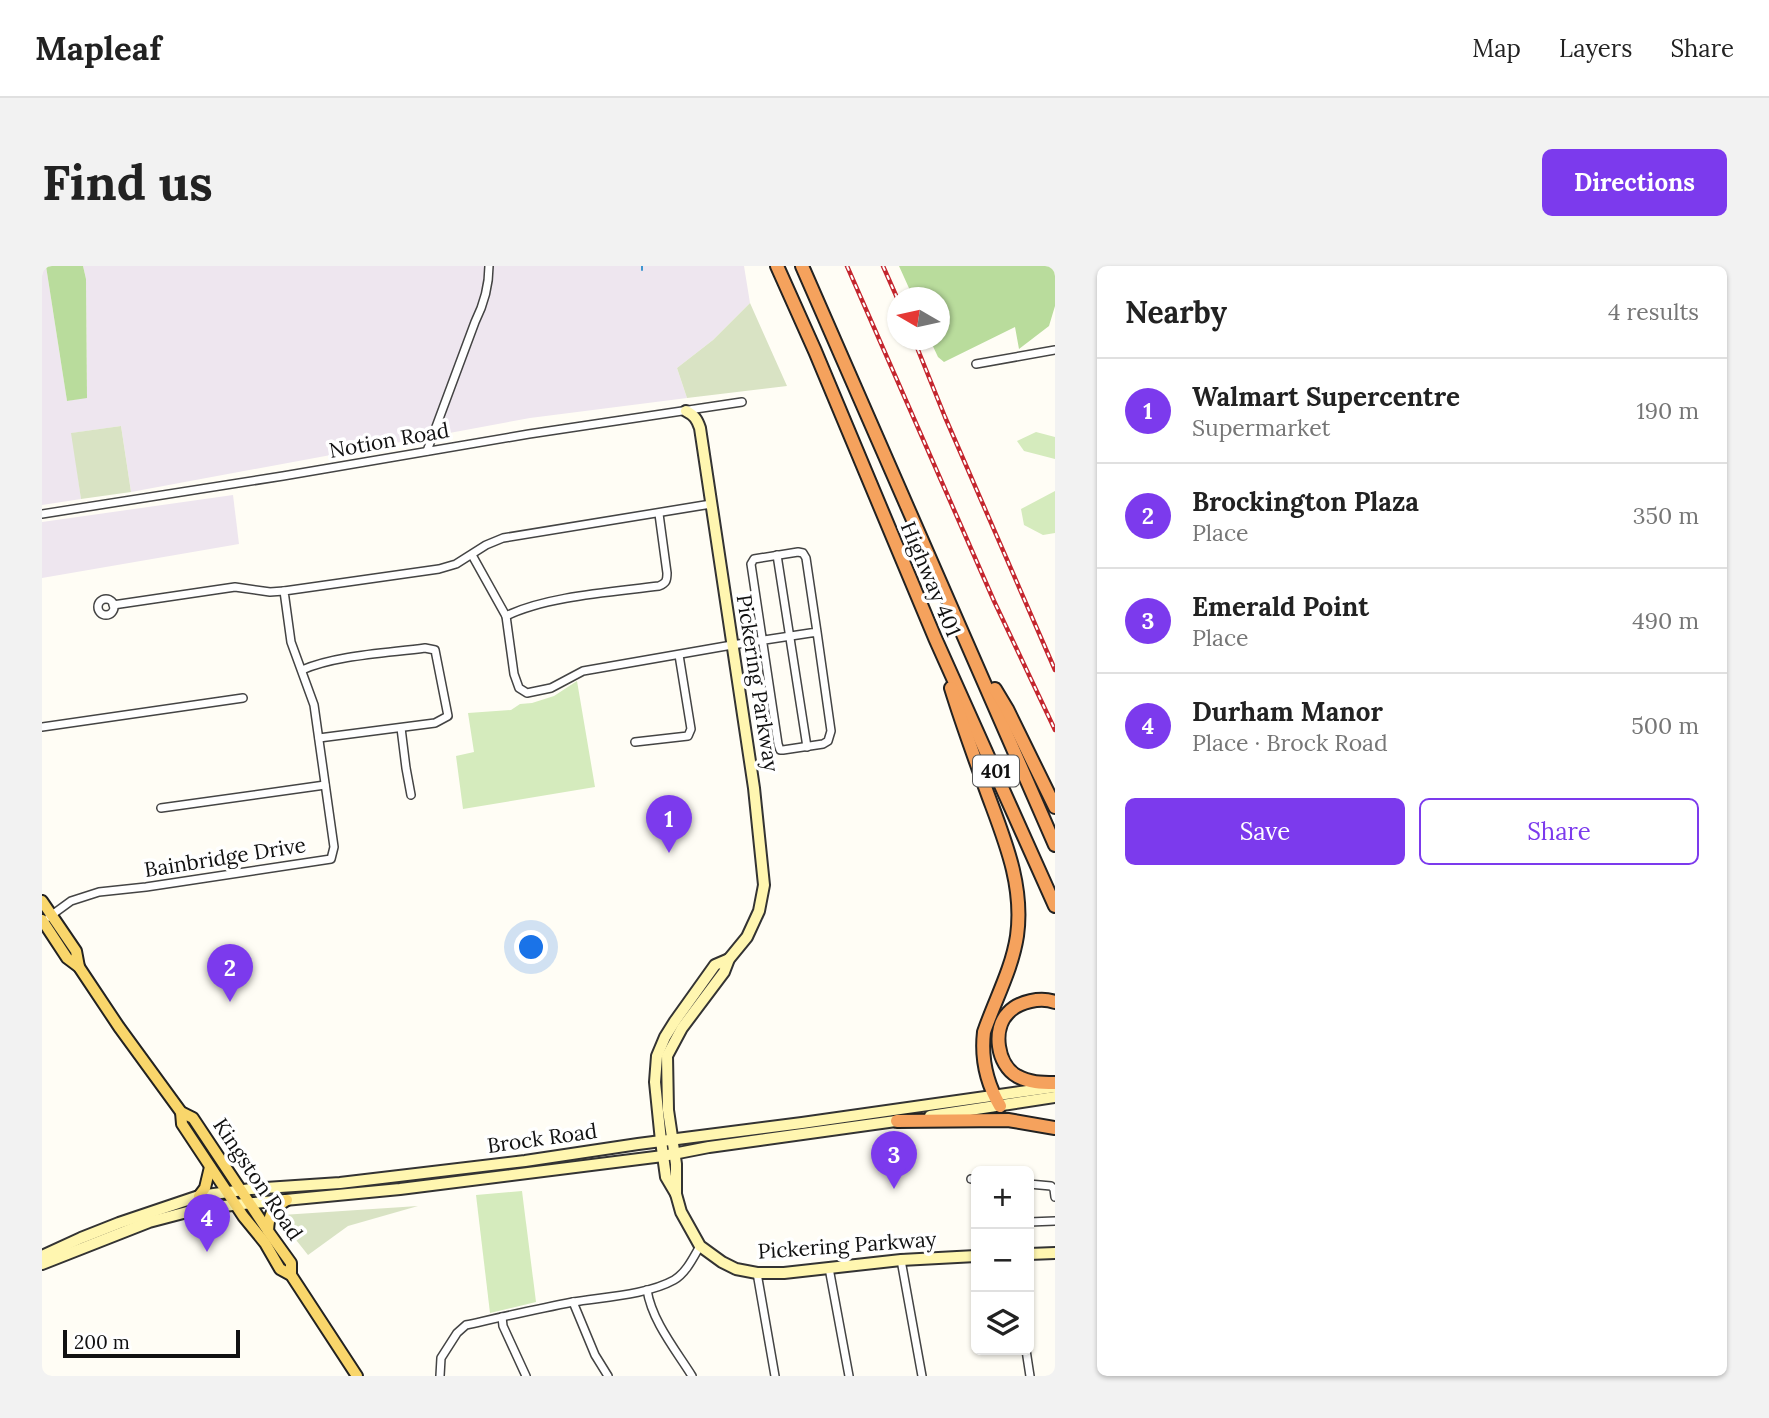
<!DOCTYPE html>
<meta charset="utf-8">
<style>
:root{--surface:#fff;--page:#f2f2f2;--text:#222;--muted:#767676;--line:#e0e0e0;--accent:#7c3aed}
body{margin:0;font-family:Lora,serif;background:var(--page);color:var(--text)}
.controls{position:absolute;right:21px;bottom:21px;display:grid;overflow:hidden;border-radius:10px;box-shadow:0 2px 5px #0004}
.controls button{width:63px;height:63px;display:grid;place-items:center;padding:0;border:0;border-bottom:2px solid var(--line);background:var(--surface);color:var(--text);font:35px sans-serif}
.compass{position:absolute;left:845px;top:21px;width:63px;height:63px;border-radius:50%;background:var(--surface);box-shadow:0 2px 5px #0004;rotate:279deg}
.scale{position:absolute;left:21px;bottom:18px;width:177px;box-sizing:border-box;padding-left:7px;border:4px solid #111;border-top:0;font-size:19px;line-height:24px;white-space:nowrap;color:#111;-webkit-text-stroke:5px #fff;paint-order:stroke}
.you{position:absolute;left:490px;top:682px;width:24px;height:24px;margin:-18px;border:5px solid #fff;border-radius:50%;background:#1a73e8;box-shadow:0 0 0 10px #1a73e833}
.badge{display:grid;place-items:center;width:46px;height:46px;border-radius:50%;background:var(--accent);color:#fff;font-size:23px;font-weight:700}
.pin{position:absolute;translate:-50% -58px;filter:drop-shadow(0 2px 4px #0008)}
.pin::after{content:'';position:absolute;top:37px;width:24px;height:21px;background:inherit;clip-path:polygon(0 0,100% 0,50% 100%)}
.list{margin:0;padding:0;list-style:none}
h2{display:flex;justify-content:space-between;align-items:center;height:91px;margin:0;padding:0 28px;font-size:30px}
h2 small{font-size:23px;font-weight:400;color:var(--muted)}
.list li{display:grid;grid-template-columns:46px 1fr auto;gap:21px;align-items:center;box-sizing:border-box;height:105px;padding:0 28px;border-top:2px solid var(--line)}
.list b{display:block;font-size:26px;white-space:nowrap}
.list p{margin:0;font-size:23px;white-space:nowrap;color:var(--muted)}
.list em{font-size:23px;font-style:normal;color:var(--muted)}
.actions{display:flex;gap:14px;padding:21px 28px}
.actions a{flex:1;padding:16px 0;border:2px solid var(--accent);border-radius:10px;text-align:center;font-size:24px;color:var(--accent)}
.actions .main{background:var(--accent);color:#fff}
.icon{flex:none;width:38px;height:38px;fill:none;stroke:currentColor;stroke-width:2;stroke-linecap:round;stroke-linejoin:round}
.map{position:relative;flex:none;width:1013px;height:1110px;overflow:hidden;border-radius:10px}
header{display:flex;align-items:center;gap:42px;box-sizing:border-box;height:98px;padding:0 35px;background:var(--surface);border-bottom:2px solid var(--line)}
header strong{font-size:33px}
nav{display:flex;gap:38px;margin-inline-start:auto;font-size:24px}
.intro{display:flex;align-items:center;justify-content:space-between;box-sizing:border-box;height:168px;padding:0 42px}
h1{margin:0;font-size:49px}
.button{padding:18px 32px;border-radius:10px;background:var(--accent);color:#fff;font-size:24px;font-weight:700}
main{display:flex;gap:42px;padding:0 42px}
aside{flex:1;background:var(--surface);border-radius:10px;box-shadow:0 2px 5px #0004}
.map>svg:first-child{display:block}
.industrial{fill:#eee6ef}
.green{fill:#d5ebbd}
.forest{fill:#b9dc9c}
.cemetery{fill:#d9e3c4}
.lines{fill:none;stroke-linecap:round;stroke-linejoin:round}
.stream{stroke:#3f96cf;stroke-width:2}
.street-casing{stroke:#444;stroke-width:10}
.secondary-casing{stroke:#333;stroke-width:14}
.primary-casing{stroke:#222;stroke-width:14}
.highway-casing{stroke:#222;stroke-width:16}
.street{stroke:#fff;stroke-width:7}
.secondary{stroke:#fff6b0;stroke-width:10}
.primary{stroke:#f9d66b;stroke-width:10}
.highway{stroke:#f5a25d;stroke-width:12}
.rail-casing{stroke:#c4262e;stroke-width:4.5}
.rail{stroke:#fff;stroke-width:2;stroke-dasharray:5;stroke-linecap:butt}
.labels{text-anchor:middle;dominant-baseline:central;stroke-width:7;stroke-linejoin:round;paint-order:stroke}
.shield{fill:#fff;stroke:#585858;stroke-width:2}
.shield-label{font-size:19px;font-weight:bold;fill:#111}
.street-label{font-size:21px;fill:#111;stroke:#fff}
</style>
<header>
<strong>Mapleaf</strong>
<nav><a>Map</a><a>Layers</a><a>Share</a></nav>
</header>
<div class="intro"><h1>Find us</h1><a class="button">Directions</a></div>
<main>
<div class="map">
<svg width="1013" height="1110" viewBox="0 0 1013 1110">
<rect width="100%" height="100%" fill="#fffdf5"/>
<g class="industrial">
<path d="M0,0h4l21,135 20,-4 -1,-118 -3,-13h661l6,37 -37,37 -36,28 10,30 -157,20 -399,74 -10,-66 -49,7 9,66 -39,6z"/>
<path d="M191,229l6,49 -197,34v-56z"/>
</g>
<g class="green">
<path d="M994,166l19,5v22l-31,-8 -7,-10z"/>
<path d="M1013,225v42l-12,2 -19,-10 -3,-16z"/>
<path d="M535,415l18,106 -132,22 -7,-53 18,-4 -6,-39 43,-3 9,-6 12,-1 22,-7z"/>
<path d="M480,925l14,111 -46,11 -14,-118z"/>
</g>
<g class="forest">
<path d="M4,0h37l3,13 1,119 -20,3z"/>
<path d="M857,0h156v40l-6,20 -30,23 -4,-22 -71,35 -6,-5 -8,-17h10v-42l-27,-1z"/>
</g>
<g class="cemetery">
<path d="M708,37l37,83 -100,12 -10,-30 36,-28z"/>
<path d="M79,160l10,66 -50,7 -10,-66z"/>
<path d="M376,940l-70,20 -40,29 -27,-34 1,-6z"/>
</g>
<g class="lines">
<path class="stream" d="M600,0v4"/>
<defs>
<g id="street">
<path d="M934,98l79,-14"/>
<path d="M385,185l48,-129c9,-18 14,-36 14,-56"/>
<path d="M0,248l241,-38 246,-42 213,-32"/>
<path d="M430,289l34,61 8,58 5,14 8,5 24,-5 32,-17 149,-26 85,-13 14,99 -3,10 -5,3 -40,6h-3l-2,-6 -27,-180 3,-5 44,-7 5,1 3,5 11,74"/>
<path d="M735,289l30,192"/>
<circle cx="64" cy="341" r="8"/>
<path d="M71,339l122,-18 35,5 14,-1"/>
<path d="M464,350c41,-20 107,-24 153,-30 7,-3 8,-5 8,-13l-8,-59"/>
<path d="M260,404c34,-15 86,-17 123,-22l10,2 13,66 -13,7 -116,15"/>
<path d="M0,461l201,-29"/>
<path d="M359,462l5,40 5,27"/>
<path d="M593,476l53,-6 3,-7 -12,-74"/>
<path d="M119,542l164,-23"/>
<path d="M7,651l22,-16 28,-9 47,-5 185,-28 3,-12 -20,-142 -23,-63 -7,-51 155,-22 17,-5 30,-19 17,-7 208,-34"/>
<path d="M929,913h5"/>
<path d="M987,918l22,2 3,3 1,8"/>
<path d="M987,956l26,-1"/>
<path d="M859,994l21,116"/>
<path d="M787,1002l20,108"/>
<path d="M715,1007l18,103"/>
<path d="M605,1024c5,31 28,59 45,86"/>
<path d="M531,1036l22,53 13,21"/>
<path d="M460,1051l1,9 23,50"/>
<path d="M984,1084l4,26"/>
<path d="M398,1110l1,-18 16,-25 9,-8c36,-8 71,-16 107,-23 30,-5 74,-7 101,-22 12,-7 19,-22 26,-34"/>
</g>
<g id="secondary">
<path d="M687,693l-14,6 -40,56 -10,16 -8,19 -2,26 6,59 5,36 10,17 5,18 19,34 22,16 14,7 21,4h27l117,-13 75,-4"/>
<path d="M888,850l125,-19"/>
<path d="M634,928v-30l-8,-54 -1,-54 15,-28 42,-56 5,-13 18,-22 12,-26 5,-26 -10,-97 -54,-360c-3,-9 -6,-13 -14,-17"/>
<path d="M987,988l26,-1"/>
<path d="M0,990l39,-18 38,-15 80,-27 52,-7 89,-6 185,-22 113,-17 164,-21 253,-36"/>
<path d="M0,998l107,-42 42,-11 32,-5 177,-17 263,-33 46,-9 194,-27"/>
</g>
<g id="primary">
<path d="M0,635l34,50 3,16"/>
<path d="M0,654l25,38 12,9 40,60 62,85 12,6 75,113 23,32v12"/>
<path d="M139,846l1,12 61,92 22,27 15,26 11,6 66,101"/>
<path d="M157,930l6,-8 5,-21"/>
<path d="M226,965c1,-18 3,-21 19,-31"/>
</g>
<g id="highway">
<path d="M735,0l38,85 120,287 120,268"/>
<path d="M760,0l253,579"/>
<path d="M909,422c11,36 24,71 37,107 17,46 36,91 29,141 -5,33 -22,64 -33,96 -3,26 3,52 16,74"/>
<path d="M953,423l12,20 48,98"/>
<path d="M1013,736c-14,-5 -36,-1 -47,11 -16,16 -11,52 9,63 12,7 25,7 38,7"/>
<path d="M855,855l111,-1 47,8"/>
</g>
</defs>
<use href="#street" class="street-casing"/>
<use href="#secondary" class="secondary-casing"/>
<use href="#primary" class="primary-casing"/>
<use href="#highway" class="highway-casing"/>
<use href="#street" class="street"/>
<use href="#secondary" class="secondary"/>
<use href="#primary" class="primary"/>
<use href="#highway" class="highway"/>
<defs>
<g id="rail">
<path d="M805,0l147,335 61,129"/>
<path d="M841,0l15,34"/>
<path d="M872,74l31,77 110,253"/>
</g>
</defs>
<use href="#rail" class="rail-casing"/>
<use href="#rail" class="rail"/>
</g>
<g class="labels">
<rect class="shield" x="931" y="489.5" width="46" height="31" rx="5"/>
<g class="shield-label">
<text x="954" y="505">401</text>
</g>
<g class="street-label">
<text transform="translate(347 174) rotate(-10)">Notion Road</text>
<text transform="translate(889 313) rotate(67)">Highway 401</text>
<text transform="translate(716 417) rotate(81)">Pickering Parkway</text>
<text transform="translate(183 591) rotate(-9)">Bainbridge Drive</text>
<text transform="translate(500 872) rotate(-8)">Brock Road</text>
<text transform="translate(216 913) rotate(56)">Kingston Road</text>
<text transform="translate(805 979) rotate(-4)">Pickering Parkway</text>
</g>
</g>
</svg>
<div class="controls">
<button>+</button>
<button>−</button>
<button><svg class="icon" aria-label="layers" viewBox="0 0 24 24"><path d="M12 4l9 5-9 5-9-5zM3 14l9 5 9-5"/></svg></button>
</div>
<svg class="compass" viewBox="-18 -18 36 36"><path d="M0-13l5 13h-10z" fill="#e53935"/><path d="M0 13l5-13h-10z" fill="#767676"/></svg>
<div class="scale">200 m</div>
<div class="you"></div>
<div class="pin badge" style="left:627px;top:587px">1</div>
<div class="pin badge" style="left:188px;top:736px">2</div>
<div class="pin badge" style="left:852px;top:923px">3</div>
<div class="pin badge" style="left:165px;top:986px">4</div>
</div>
<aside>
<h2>Nearby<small>4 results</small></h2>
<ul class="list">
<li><span class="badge">1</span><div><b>Walmart Supercentre</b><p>Supermarket</p></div><em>190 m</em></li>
<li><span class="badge">2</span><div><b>Brockington Plaza</b><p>Place</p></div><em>350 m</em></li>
<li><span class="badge">3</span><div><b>Emerald Point</b><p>Place</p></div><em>490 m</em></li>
<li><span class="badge">4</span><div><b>Durham Manor</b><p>Place · Brock Road</p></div><em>500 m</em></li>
</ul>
<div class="actions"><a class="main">Save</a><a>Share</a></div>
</aside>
</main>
